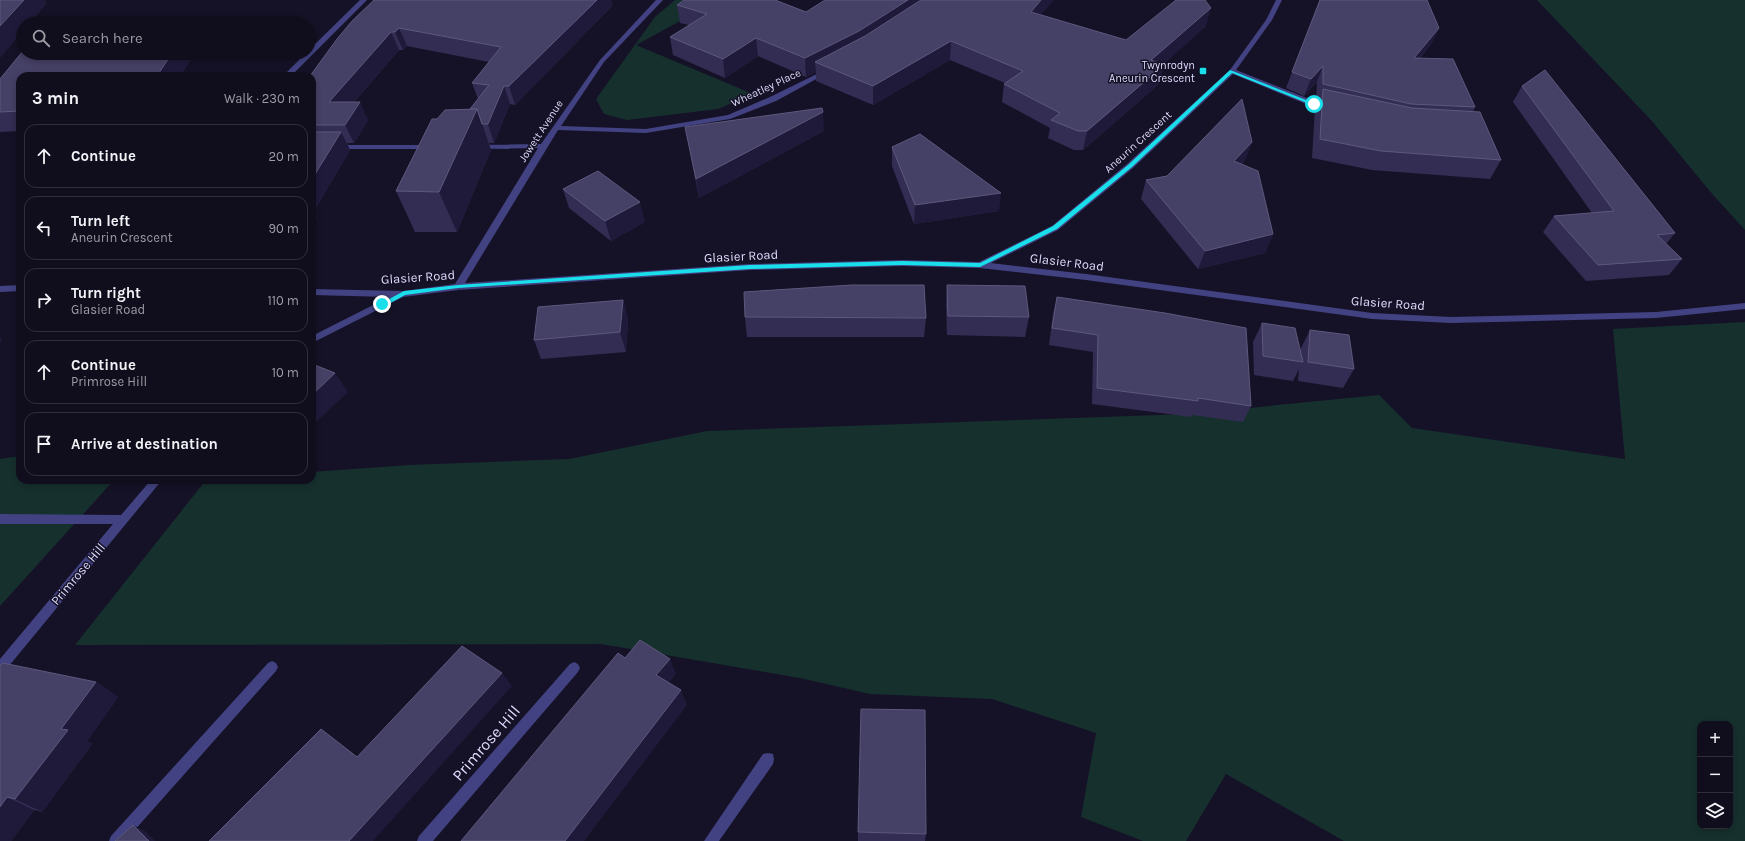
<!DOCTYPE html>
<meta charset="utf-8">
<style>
:root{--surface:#100e1d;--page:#1e1c2a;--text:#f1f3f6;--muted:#9c9ca4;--line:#302e3b}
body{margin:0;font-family:Karla,sans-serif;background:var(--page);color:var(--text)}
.controls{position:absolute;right:12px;bottom:12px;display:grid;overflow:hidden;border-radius:8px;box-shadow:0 2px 6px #0003}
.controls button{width:36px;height:36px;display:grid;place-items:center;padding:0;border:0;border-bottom:1px solid var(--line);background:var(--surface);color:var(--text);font:20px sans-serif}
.stop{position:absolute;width:12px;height:12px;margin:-9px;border:3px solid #19dfea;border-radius:50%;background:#fff}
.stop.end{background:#19dfea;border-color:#fff;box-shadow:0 1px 4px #0008}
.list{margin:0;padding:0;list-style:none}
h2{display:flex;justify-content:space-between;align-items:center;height:52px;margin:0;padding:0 16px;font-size:17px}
h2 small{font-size:13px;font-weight:400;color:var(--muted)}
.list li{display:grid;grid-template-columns:26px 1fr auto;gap:12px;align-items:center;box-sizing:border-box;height:64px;margin:0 8px 8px;padding:0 8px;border:1px solid var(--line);border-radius:12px}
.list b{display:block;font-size:15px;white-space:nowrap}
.list p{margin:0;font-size:13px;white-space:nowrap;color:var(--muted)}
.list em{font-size:13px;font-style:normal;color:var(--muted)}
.icon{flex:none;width:22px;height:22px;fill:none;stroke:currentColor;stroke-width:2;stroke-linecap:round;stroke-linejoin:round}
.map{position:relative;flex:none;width:1745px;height:841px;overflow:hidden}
.search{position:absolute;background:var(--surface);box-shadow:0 2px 6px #0003;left:16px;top:16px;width:300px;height:44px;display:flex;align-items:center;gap:10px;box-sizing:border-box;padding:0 14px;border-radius:22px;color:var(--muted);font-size:15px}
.panel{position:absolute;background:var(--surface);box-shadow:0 2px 6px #0003;left:16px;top:72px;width:300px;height:412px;border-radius:12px}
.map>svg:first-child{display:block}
.green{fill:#16302e;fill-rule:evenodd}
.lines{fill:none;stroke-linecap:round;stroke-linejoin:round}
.minor{fill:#424282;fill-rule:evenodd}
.wall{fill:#332d53}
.shaded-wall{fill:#1f1a3a}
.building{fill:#454065;stroke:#5d587d}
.route{fill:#19dfea}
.poi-dot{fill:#19dfea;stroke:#151227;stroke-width:1.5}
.labels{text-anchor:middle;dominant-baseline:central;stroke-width:3;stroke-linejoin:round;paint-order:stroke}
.far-poi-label{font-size:11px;fill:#dedbfc;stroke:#151227;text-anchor:end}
.far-street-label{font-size:11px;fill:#dedbfc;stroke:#151227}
.street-label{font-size:13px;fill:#dedbfc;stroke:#151227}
.near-street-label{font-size:16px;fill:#dedbfc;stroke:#151227}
</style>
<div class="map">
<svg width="1745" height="841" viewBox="0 0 1745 841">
<rect width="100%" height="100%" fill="#151227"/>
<g class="green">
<path d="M675,0h31l-24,20 -46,25 117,49 -35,15 -91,11 -23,-6 -8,-15 59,-82z"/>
<path d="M1537,0h208v230l-31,-34 -63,-76z"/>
<path d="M1745,322v519h-401l-118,-67 -40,67h-43l-62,-24 15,-84 -104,-34 -122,-5 -70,-16 -199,-34 -526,1 131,-165h106v-8l97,-7 160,-6 138,-28 481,-17 191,-19 33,33 213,31 -12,-130zM1700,724h30v102h-30z"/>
<path d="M20,456v24h94l-114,126v-147z"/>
</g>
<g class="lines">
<g class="minor">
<path d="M360,0h7l-76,76h-8l23,-23h3v-3z"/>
<path d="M656,0h7l-59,62 -43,64 85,3 82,-14 42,-18 55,-27 6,1 -55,30 -46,18 -84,14 -88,-3 -93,153 285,-19 152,-4 77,2 73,-36 75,-62 103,-94 36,-50 10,-20h6l-10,20 -36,50 81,32 15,4v4l-21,-4 -78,-32 -100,94 -75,62 -67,33 95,11 286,39 79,4 205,-5 89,-9v6l-89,9 -205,5 -79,-4 -286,-39 -106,-12 -78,-2 -152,4 -292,20 -55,7 -91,46v-7l77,-39 -77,-2v-6l92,2 51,-7 83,-136 -60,1 -4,-2 1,-2 66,-1 59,-84z"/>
<path d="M312,145h118l4,2 -4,2h-118z"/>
<path d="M20,285v6l-20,1v-6z"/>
<path d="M151,480h11l-158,192 -4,2v-15l113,-135h-113v-10l121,1z"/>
<path d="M272,661l4,2 2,4 -2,4 -151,170h-16l2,-5 157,-173z"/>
<path d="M574,662l4,2 2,4 -2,4 -145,169h-16l2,-5 151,-172z"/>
<path d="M768,753l5,1 1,5 -1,5 -54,77h-15l59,-87z"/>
</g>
</g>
<g class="wall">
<path d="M374,0h237l1,6 -97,99 -5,-1 -16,39h-5l2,7 -34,82h-42l-19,-41 41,-72 33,-10 8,-10 -6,-16 17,-21 -82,-16 -4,4h-4l-45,52 14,18 -14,23h-7l3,7 -36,61 3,5 -5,10v-150z"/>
<path d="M1320,0l119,28 -8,16 -11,14 55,49 -2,5 28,48 -11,19 -118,-9 -60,-12 3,-50 3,-7h-2l1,-19 -13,14 -18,-8z"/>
<path d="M677,5l129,7 235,3 85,25 80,-14 -44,39 -3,19 -76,66h-9l-26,-12 2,-10 -48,-26 2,-18 1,-1 -55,-23 -77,45 -57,-24v-9l-10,5 -48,-21 -33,22 -52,-23 -3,-18 19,-12 -9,-2z"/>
<path d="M23,51v2h172l-15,23h-160v55l-20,1v-53z"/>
<path d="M1522,86l153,147 -9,11 16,15 -13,16 -83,6 -43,-49 11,-16 38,-3 -79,-111z"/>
<path d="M685,127l139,4 -125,67z"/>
<path d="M1252,142l-7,18 -3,4 31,70 -8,19 -67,16 -57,-70 5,-19 21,-4z"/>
<path d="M892,147l107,64 -85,13 -22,-58z"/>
<path d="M563,189l82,33 -34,19 -42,-33z"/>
<path d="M947,285l82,32 -4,20 -78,-2 -1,-31z"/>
<path d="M1057,297l194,109 -8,16 -51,-7 -1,2 -99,-13 1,-52 -44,-7 4,-31z"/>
<path d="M623,300l5,20 -2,32 -85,7 -7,-19z"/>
<path d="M745,317l181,1 -2,19h-177z"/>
<path d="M1262,323l38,27 10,-20 44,39 -11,19 -45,-7 1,-12 -6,12 -39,-6 -1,-33z"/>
<path d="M0,666l96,16 22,15 -31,44 5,3 -50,68 -8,-2 -23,31h-11z"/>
<path d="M858,832l68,2 -1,7h-67z"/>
</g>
<g class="shaded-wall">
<path d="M24,0h21l2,3 -17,20h-7v8l-23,27v-32z"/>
<path d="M597,0h14l1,6 -97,99 -6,-19z"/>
<path d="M908,0h27l-120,62 1,10 -10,5 -1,-19z"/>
<path d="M1041,0h13l-26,30 3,-18z"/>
<path d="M1211,8l-5,18 -59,53 4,-19z"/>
<path d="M194,18l3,5h-6z"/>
<path d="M399,28l8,18 -4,4 -8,-18z"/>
<path d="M1439,28l-8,16 -25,30 8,-16z"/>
<path d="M391,32l8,18 -61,70 -9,-18z"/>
<path d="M756,38l2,18 -33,22 -2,-19z"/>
<path d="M951,41l-1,19 -77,45v-19z"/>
<path d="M172,53h23l-15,23h-23z"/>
<path d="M1164,65l-5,19 -76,66 4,-19z"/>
<path d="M1323,66l-6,16 -13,14 7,-17z"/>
<path d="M504,86l6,18 -16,39 -6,-19z"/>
<path d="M360,102l8,18 -14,23 -9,-18z"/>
<path d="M477,109l14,41 -34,82 -18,-40z"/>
<path d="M823,112l1,19 -125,67 -3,-19z"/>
<path d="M341,132l9,18 -36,61 3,5 -5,10v-47z"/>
<path d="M1252,142l-7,18 -17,19 6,-18z"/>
<path d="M1001,193l-2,18 -85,13 1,-19z"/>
<path d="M640,202l5,20 -34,19 -6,-20z"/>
<path d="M1273,234l-8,19 -67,16 7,-18z"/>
<path d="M623,300l5,20 -2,32 -6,-20z"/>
<path d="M0,338l2,2 -2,4z"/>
<path d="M335,373l13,19 -36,34v-31z"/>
<path d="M670,659l6,15 -13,16 -7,-15z"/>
<path d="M502,673l10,13 -139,155h-24z"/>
<path d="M96,682l22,15 -31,44 5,3 -50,68 -27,-13 46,-70z"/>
<path d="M681,690l6,15 -103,136h-19z"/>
<path d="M7,797l27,13 -23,31h-11v-34z"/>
<path d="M133,825l12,6 10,10h-6z"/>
</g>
<g class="building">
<path d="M0,0h24l-24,26z"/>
<path d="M374,0h223l-88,86h-5l-16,38h-6l-5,-15h-7l19,-24 -17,-2 29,-36 -102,-19 -4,4h-4l-62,70h31l-15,23h-33v-49h-2l27,-37 15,-18z"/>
<path d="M684,0h91l31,12 19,-12h83l-49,31 -54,27 -49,-20 -33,21 -53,-22 37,-23 -30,-9z"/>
<path d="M921,0h120l-10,12 95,28 50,-40h29l6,8 -60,52 13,5 -77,66h-9l-27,-11 9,-7 -56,-29 19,-13 -72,-30 -78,45 -58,-24 50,-26z"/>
<path d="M1320,0h107l12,28 -25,30 39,1 22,48 -64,-3 -88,-20v-18l-12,13 -19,-7z"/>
<path d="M194,18l-3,5h-101z"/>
<path d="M23,51v2h149l-15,23h-137v35l-20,1v-33z"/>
<path d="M1545,70l130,163 -18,2 25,24 -84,6 -44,-49 60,-5 -92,-125z"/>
<path d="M1323,89l89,19 68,4 21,48 -120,-9 -61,-12z"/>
<path d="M1242,99l10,43 -18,19 24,10 15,63 -68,17 -59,-71 21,-4z"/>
<path d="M822,108l1,4 -127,67 -11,-52z"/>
<path d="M477,109l-38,83 -43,-1 36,-72h5l8,-9z"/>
<path d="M312,132h29l-29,47z"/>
<path d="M920,134l81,59 -86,12 -23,-58z"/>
<path d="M598,171l42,31 -35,19 -42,-32z"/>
<path d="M852,285h72l2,33 -181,-1 -1,-25z"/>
<path d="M947,285l78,1 4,31 -81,-1z"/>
<path d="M1057,297l108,16 81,15 5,78 -53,-8v3l-101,-13 1,-53 -46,-7z"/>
<path d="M623,300l-3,32 -86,8 4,-33z"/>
<path d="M1262,323l33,5 8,34 -40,-6z"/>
<path d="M1310,330l39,5 5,34 -46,-7z"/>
<path d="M312,364l23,9 -23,22z"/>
<path d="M640,640l30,19 -14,16 25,15 -116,151h-104l157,-188 7,5z"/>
<path d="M462,646l40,27 -153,168h-140l112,-112 36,28z"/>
<path d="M3,663l93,19 -35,47 7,1 -53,69 -8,-2 -7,10v-141z"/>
<path d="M861,709l64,1 1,124 -68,-2z"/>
<path d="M133,825l16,16h-34z"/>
</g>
<path class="route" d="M1230,70l86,34 -4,1 -80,-32 -100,94 -75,62 -77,38 -78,-2 -152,4 -292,19 -53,7 -20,11 -5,-2 24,-13 54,-6 292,-20 152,-4 78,2 73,-37 75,-61z"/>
<rect class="poi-dot" x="1199" y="67" width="8" height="8" rx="2"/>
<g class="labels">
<g class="far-poi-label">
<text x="1195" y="65">Twynrodyn<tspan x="1195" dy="13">Aneurin Crescent</tspan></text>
</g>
<g class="far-street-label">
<text transform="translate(766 88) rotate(-25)">Wheatley Place</text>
<text transform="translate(541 131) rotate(-57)">Jowett Avenue</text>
<text transform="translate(1138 142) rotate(-42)">Aneurin Crescent</text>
</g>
<g class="street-label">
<text transform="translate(741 256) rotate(-3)">Glasier Road</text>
<text transform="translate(1067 262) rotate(7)">Glasier Road</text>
<text transform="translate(418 277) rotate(-4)">Glasier Road</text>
<text transform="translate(1388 303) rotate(4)">Glasier Road</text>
<text transform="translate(78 574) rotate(-50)">Primrose Hill</text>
</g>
<g class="near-street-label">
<text transform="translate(486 743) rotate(-49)">Primrose Hill</text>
</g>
</g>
</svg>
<div class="controls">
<button>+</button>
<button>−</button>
<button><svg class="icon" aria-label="layers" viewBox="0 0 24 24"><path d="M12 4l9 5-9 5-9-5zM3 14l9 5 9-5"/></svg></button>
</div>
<div class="stop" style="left:1314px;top:104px"></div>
<div class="stop end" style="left:382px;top:304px"></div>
<div class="search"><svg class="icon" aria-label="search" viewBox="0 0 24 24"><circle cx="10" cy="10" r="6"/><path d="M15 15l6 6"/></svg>Search here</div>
<section class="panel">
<h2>3 min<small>Walk · 230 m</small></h2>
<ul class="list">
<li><svg class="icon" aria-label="ahead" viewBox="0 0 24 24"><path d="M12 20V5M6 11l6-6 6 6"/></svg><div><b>Continue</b></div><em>20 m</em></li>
<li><svg class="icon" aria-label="left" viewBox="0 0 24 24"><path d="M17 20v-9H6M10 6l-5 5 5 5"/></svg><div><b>Turn left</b><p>Aneurin Crescent</p></div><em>90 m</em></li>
<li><svg class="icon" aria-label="right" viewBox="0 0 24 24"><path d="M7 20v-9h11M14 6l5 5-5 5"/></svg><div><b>Turn right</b><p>Glasier Road</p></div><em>110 m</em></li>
<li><svg class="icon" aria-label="ahead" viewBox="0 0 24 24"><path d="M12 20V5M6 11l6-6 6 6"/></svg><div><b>Continue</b><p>Primrose Hill</p></div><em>10 m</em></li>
<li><svg class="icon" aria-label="arrive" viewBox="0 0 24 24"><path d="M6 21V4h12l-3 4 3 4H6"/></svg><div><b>Arrive at destination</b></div></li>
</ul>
</section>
</div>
